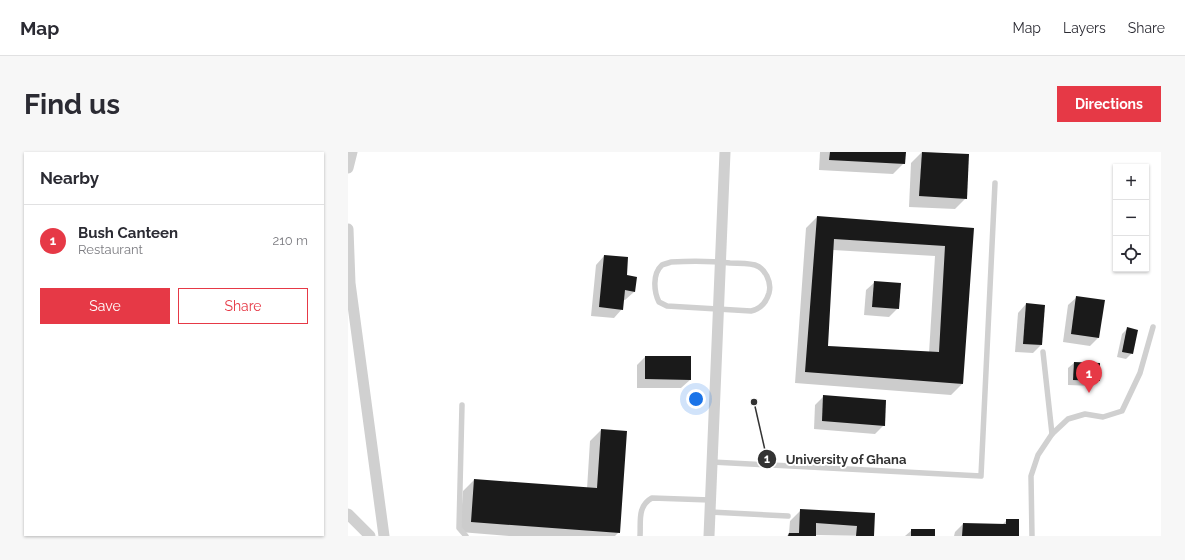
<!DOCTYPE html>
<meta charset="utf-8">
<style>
:root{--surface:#fff;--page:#f7f7f7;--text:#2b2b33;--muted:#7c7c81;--line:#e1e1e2;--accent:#e63946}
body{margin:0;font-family:Raleway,sans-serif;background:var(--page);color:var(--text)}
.controls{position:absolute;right:12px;top:12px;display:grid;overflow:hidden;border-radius:0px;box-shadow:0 1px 3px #0004}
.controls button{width:36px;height:36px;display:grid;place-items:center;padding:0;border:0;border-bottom:1px solid var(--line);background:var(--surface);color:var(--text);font:20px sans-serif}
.you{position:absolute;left:348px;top:247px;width:14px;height:14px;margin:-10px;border:3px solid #fff;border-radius:50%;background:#1a73e8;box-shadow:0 0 0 6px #1a73e833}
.badge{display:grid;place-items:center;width:26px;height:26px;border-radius:50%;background:var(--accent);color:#fff;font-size:13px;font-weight:700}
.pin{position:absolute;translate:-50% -33px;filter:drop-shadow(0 1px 2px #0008)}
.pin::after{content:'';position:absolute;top:21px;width:14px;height:12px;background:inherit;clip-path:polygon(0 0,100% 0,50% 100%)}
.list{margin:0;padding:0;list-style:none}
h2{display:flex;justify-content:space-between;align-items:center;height:52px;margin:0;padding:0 16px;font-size:17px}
h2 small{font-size:13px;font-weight:400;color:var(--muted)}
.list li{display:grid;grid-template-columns:26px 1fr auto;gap:12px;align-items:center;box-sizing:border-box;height:72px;padding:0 16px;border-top:1px solid var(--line)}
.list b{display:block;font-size:15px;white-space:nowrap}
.list p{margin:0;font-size:13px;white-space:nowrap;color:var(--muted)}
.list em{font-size:13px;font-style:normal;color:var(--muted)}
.actions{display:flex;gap:8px;padding:12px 16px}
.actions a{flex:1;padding:9px 0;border:1px solid var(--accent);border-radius:0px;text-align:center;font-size:14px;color:var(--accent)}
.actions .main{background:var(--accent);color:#fff}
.icon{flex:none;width:22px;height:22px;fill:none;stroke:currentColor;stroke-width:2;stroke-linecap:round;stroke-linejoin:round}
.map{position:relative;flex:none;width:813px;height:384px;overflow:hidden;border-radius:0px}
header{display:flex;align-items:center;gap:24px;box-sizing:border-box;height:56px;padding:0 20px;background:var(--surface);border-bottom:1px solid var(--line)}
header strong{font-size:19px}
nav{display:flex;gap:22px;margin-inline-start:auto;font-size:14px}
.intro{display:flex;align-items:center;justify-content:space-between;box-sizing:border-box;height:96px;padding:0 24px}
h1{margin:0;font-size:28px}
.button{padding:10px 18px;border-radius:0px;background:var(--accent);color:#fff;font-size:14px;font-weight:700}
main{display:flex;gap:24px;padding:0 24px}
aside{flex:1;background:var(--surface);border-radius:0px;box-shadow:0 1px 3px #0004}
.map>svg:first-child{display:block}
.shadow{fill:#0003;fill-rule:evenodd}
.building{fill:#1a1a1a;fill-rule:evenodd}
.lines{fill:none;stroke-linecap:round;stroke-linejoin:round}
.lane{stroke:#d0d0d0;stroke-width:5.5}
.street{stroke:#d0d0d0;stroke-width:11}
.leader{fill:none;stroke:#333;stroke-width:1.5}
.callout-dot{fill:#333;stroke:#fff;stroke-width:1.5}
.mark-label{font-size:12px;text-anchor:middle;font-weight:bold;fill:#fff}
.callout-label{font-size:13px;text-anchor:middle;font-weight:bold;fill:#333;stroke:#fff;stroke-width:4;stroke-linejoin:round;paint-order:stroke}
</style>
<header>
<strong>Map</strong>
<nav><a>Map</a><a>Layers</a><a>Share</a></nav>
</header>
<div class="intro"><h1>Find us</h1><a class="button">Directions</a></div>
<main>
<aside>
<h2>Nearby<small></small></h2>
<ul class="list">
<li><span class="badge">1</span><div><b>Bush Canteen</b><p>Restaurant</p></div><em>210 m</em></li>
</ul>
<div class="actions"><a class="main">Save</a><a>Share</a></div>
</aside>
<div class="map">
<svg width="813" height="384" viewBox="0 0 813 384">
<rect width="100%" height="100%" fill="#fff"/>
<g class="shadow">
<path d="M472,0h85l-1,11 -11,11 -74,-4z"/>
<path d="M574,0l46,3 -2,43 -11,11 -46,-2 2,-44z"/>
<path d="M469,65l156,12 -11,155 -11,11 -156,-12 11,-155zM485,98l102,6 -6,97 -102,-7z"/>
<path d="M256,104l21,20 9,16 -9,8h-2l-1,9 -8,9 -23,-2 5,-51z"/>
<path d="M527,130l23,26 -9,9 -25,-2 2,-25z"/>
<path d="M729,145l27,4 -6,37 -8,8 -27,-4 5,-37z"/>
<path d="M678,152l15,41 -8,8 -18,-1 3,-39z"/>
<path d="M779,177l5,24 -6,6 -9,-2 5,-23z"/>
<path d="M297,205l45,23 -9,8h-44v-23z"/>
<path d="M726,211h25v17l-6,6 -25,-1v-17z"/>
<path d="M476,244l60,29 -9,9 -61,-5 1,-24z"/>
<path d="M253,278l18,102 -4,4h-106l-49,-4 3,-41 11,-11 113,9 3,-48z"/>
<path d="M453,358l73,4 -1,22 -58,-1v1h-28l2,-3 1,-12z"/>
<path d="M659,368l11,16h-64l1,-4 8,-8 39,1z"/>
<path d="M564,378l22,6h-29z"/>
</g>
<g class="building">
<path d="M482,0h76l-1,12 -76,-4z"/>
<path d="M574,0l47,2 -2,45 -48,-3z"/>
<path d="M469,64l157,12 -11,156 -158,-12zM486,87l111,7 -6,106 -111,-6z"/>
<path d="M256,103l24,2 -1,18 10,2 -2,15 -10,-2 -2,20 -24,-3z"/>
<path d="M526,129l27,2 -2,26 -27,-2z"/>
<path d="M728,144l29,4 -6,38 -28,-4z"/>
<path d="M678,151l19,2 -3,40 -19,-1z"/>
<path d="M779,175l11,3 -5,24 -11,-2z"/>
<path d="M297,204h46v24l-46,-1z"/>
<path d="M726,210l26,1v18l-27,-1z"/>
<path d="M475,243l63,5 -1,26 -63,-5z"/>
<path d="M253,277l26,2 -7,102 -149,-11 3,-43 123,9z"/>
<path d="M452,357l75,4 -1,23h-18l1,-10 -41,-3v13h-28l1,-3h10z"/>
<path d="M658,367h13v17h-57l1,-13 43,1z"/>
<rect x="563" y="377" width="24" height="7"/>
</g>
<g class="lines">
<g class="lane">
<path d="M323,110c20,-1 40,-1 59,1 8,0 17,0 25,2 10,3 17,17 14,28 -3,10 -8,16 -18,18l-84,-5 -8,-4c-5,-10 -7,-28 3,-37 2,-1 7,-2 9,-3z"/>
<path d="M695,200l9,82"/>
<path d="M114,253l-3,123 7,8"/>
<path d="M364,310l269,14 14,-293"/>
<path d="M362,360l78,4"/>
<path d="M292,384c1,-14 -3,-30 12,-38l58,2"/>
<path d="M684,384l-1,-60 7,-21 14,-21 16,-15 17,-5 18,3 19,-6 18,-38 13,-46"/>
</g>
<g class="street">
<path d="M0,16l4,-16"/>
<path d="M0,77l2,54 34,253"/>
<path d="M0,362l22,22"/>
<path d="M361,384l16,-384"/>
</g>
</g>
<path class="leader" d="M406 250L419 307"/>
<g class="callout-dot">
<circle cx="406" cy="250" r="4"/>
<circle cx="419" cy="307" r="10"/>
</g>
<g class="mark-label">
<text x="419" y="311">1</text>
</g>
<g class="callout-label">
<text x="498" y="312">University of Ghana</text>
</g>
</svg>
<div class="controls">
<button>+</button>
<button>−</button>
<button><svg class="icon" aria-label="locate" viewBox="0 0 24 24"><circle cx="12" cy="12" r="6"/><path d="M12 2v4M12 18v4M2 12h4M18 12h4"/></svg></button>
</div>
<div class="you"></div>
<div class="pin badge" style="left:741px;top:241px">1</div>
</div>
</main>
